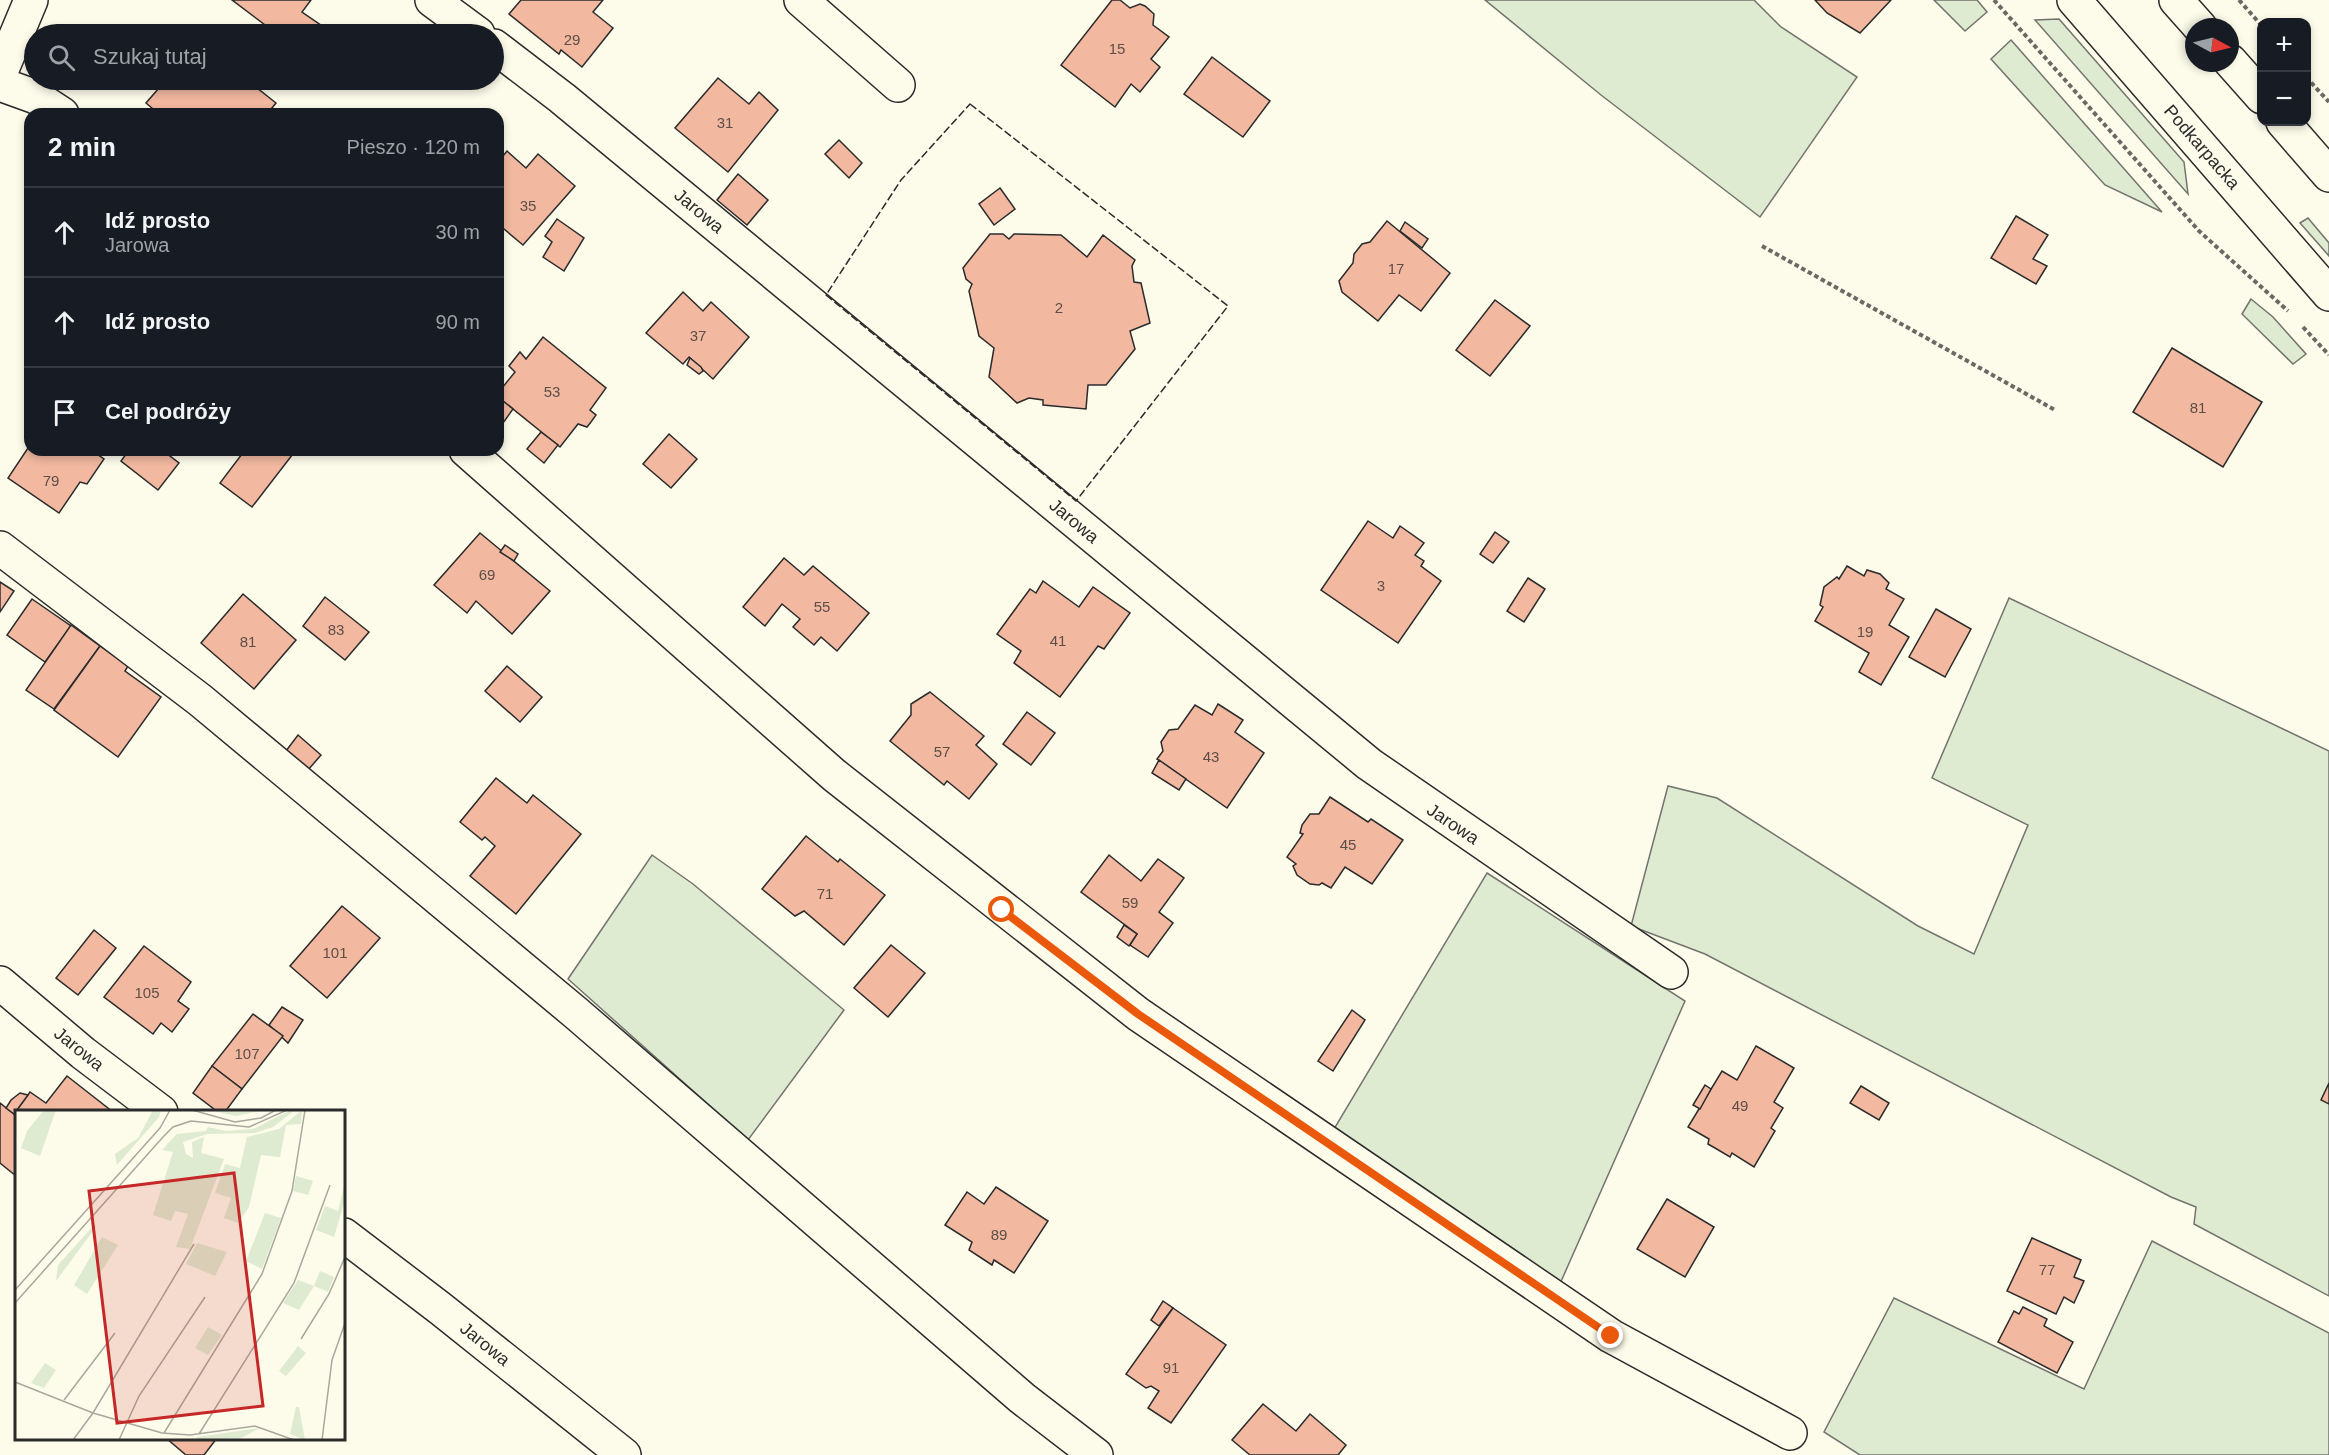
<!DOCTYPE html>
<html lang="pl">
<meta charset="utf-8">
<style>
:root{--surface:#171b24;--page:#242831;--text:#f1f3f6;--muted:#9ea1a6;--line:#363941}
body{margin:0;font-family:Arial,sans-serif;background:var(--page);color:var(--text)}
.controls{position:absolute;right:18px;top:18px;display:grid;overflow:hidden;border-radius:12px;box-shadow:0 3px 9px #0003}
.controls button{width:54px;height:54px;display:grid;place-items:center;padding:0;border:0;border-bottom:2px solid var(--line);background:var(--surface);color:var(--text);font:30px sans-serif}
.compass{position:absolute;left:2185px;top:18px;width:54px;height:54px;border-radius:50%;background:var(--surface);box-shadow:0 3px 9px #0003;rotate:97deg}
.stop{position:absolute;width:18px;height:18px;margin:-14px;border:4px solid #ea580c;border-radius:50%;background:#fff}
.stop.end{background:#ea580c;border-color:#fff;box-shadow:0 2px 6px #0008}
.list{margin:0;padding:0;list-style:none}
h2{display:flex;justify-content:space-between;align-items:center;height:78px;margin:0;padding:0 24px;font-size:26px}
h2 small{font-size:20px;font-weight:400;color:var(--muted)}
.list li{display:grid;grid-template-columns:39px 1fr auto;gap:18px;align-items:center;box-sizing:border-box;height:90px;padding:0 24px;border-top:2px solid var(--line)}
.list b{display:block;font-size:22px;white-space:nowrap}
.list p{margin:0;font-size:20px;white-space:nowrap;color:var(--muted)}
.list em{font-size:20px;font-style:normal;color:var(--muted)}
.icon{flex:none;width:33px;height:33px;fill:none;stroke:currentColor;stroke-width:2;stroke-linecap:round;stroke-linejoin:round}
.map{position:relative;flex:none;width:2329px;height:1455px;overflow:hidden}
.search{position:absolute;background:var(--surface);box-shadow:0 3px 9px #0003;left:24px;top:24px;width:480px;height:66px;display:flex;align-items:center;gap:15px;box-sizing:border-box;padding:0 21px;border-radius:33px;color:var(--muted);font-size:22px}
.panel{position:absolute;background:var(--surface);box-shadow:0 3px 9px #0003;left:24px;top:108px;width:480px;height:348px;border-radius:18px}
.map>svg:first-child{display:block}
.green{fill:#deebd1;stroke:#74746e;stroke-width:1.5}
.building{fill:#f2b8a0;stroke:#2b2b2b;stroke-width:1.5}
.lines{fill:none;stroke-linecap:round;stroke-linejoin:round}
.minor-casing{stroke:#2b2b2b;stroke-width:36}
.highway-casing{stroke:#2b2b2b;stroke-width:36}
.path{stroke:#6a6964;stroke-width:4;stroke-dasharray:4.5 3;stroke-linecap:butt}
.minor{stroke:#fdfbea;stroke-width:33}
.highway{stroke:#fdfbea;stroke-width:33}
.fence{stroke:#2b2b2b;stroke-width:1.5;stroke-dasharray:8 3;stroke-linecap:butt}
.route{stroke:#ea580c;stroke-width:8}
.labels{text-anchor:middle;dominant-baseline:central;stroke-width:4.5;stroke-linejoin:round;paint-order:stroke}
.number-label{font-size:15px;fill:#5d4e48}
.street-label{font-size:18px;fill:#2b2b2b;stroke:#fdfbea}
.inset-road{fill:none;stroke:#a9a89e;stroke-width:1.5}
.view{fill:#c62828;fill-opacity:0.15;stroke:#c62828;stroke-width:3}
.inset-edge{fill:none;stroke:#2b2b2b;stroke-width:3}
</style>
<div class="map">
<svg width="2329" height="1455" viewBox="0 0 2329 1455">
<rect width="100%" height="100%" fill="#fdfbea"/>
<g class="green">
<path d="M1485,0h269l27,27 76,50 -97,140 -159,-122z"/>
<path d="M1934,0h43l10,12 -22,19z"/>
<path d="M2059,19l125,143 4,32 -153,-174z"/>
<path d="M2011,40l151,172 -57,-27 -114,-126z"/>
<path d="M2308,218l21,25v13l-29,-33z"/>
<path d="M2251,299l22,18 33,37 -13,10 -51,-50z"/>
<path d="M2009,598l320,153v545l-135,-72 2,-17 -25,-10 -466,-243 -74,-28 37,-140 49,12 201,128 56,28 54,-129 -96,-47z"/>
<path d="M652,855l41,29 151,126 -96,130 -180,-161z"/>
<path d="M1487,873l198,128 -126,285 -228,-152z"/>
<path d="M2152,1241l177,92v122h-469l-36,-23 70,-134 190,91z"/>
</g>
<g class="building">
<path d="M232,0h79l-9,12 23,16 -5,6h-43z"/>
<path d="M521,0h82l-10,12 20,16 -31,39 -21,-17 -2,4 -50,-40z"/>
<path d="M1112,0h8l10,8 10,-4 5,2 9,8 -1,11 16,12 -18,22 9,8 -20,25 -9,-8 -16,23 -54,-42z"/>
<path d="M1815,0h76l-31,33 -33,-20z"/>
<path d="M1212,57l58,44 -27,36 -59,-43z"/>
<path d="M718,78l31,26 10,-12 19,18 -50,62 -53,-44z"/>
<path d="M166,80h19l4,3 2,-3h56l29,23 -9,11h-108l-13,-11z"/>
<path d="M839,140l23,23 -13,15 -24,-24z"/>
<path d="M507,151l19,17 12,-14 37,32 -52,59 -25,-21v-72l5,4z"/>
<path d="M738,174l30,26 -21,25 -30,-25z"/>
<path d="M1000,188l15,21 -21,16 -15,-21z"/>
<path d="M2016,216l32,19 -15,24 14,7 -11,18 -45,-26z"/>
<path d="M557,219l27,19 -20,33 -21,-14 9,-15 -7,-6z"/>
<path d="M1387,221l63,52 -29,38 -22,-16 -21,26 -36,-29 -3,-11 14,-18 1,-9 8,-10 8,-2z"/>
<path d="M1405,222l23,17 -6,9 -22,-17z"/>
<path d="M990,234h13l6,5 5,-5 47,1 26,22 16,-22 32,25 -3,6 2,16 7,1 9,40 -20,8 5,18 -29,36h-18l-2,24 -43,-4v-5l-14,-2 -12,5 -28,-26 5,-29 -15,-12 -10,-45 3,-7 -6,-5 -3,-11z"/>
<path d="M683,292l20,19 8,-9 38,35 -36,42 -24,-22 -6,7 -37,-31z"/>
<path d="M1495,300l35,26 -40,50 -34,-26z"/>
<path d="M543,337l63,51 -16,22 6,5 -5,7 -4,5 -9,-3 -18,23 -62,-50v-4l17,-21 -6,-6 11,-14 6,7z"/>
<path d="M2172,348l90,54 -39,65 -90,-55z"/>
<path d="M690,358l11,9 2,4 -4,3 -12,-9z"/>
<path d="M498,397l15,12 -15,21z"/>
<path d="M541,432l17,13 -14,18 -17,-14z"/>
<path d="M669,434l28,25 -26,29 -28,-24z"/>
<path d="M30,445v5h61l13,9 -17,25 -7,-2 -21,31 -51,-35z"/>
<path d="M129,450h33l17,13 -21,27 -37,-29z"/>
<path d="M245,450h51l-44,57 -32,-24z"/>
<path d="M1368,521l25,17 7,-12 24,17 -9,12 9,6 -3,5 20,15 -43,62 -77,-53z"/>
<path d="M1495,532l14,10 -16,21 -13,-9z"/>
<path d="M480,533l70,58 -38,43 -36,-33 -9,12 -33,-28z"/>
<path d="M505,545l13,9 -4,7 -14,-9z"/>
<path d="M784,558l20,17 9,-9 56,47 -32,38 -16,-14 -7,8 -21,-18 7,-8 -18,-15 -17,22 -22,-19z"/>
<path d="M1847,566l17,10 3,-6 13,4 9,9 -3,6 18,10 -15,26 20,12 -28,48 -22,-13 10,-19 -54,-32 8,-14 -3,-2 4,-18 13,-10 2,2z"/>
<path d="M1528,578l17,11 -21,33 -17,-11z"/>
<path d="M1043,581l36,26 14,-20 37,26 -26,36 -6,-3 -38,51 -46,-34 7,-12 -24,-17 33,-45 6,4z"/>
<path d="M0,582l14,9 -14,21z"/>
<path d="M243,594l53,46 -42,49 -53,-46z"/>
<path d="M325,597l44,35 -24,28 -42,-34z"/>
<path d="M32,599l39,27 -26,36 -38,-27z"/>
<path d="M1936,609l35,20 -26,48 -36,-20z"/>
<path d="M71,625l29,21 -46,63 -28,-19z"/>
<path d="M100,646l28,20 -3,5 36,26 -43,60 -64,-47z"/>
<path d="M507,666l35,31 -22,25 -35,-31z"/>
<path d="M930,692l54,44 -8,9 21,19 -28,35 -22,-18 -3,4 -54,-44 21,-26v-11z"/>
<path d="M1218,704l25,16 -8,12 29,21 -37,55 -70,-49 6,-8 -2,-9 8,-12 9,-1 17,-24 17,10z"/>
<path d="M1027,712l28,21 -24,32 -28,-21z"/>
<path d="M298,735l23,20 -13,15 -22,-19z"/>
<path d="M1159,760l27,19 -7,11 -27,-17z"/>
<path d="M496,778l31,25 6,-8 48,39 -65,80 -46,-38 25,-30 -10,-9 -3,3 -22,-18z"/>
<path d="M1330,797l38,25 3,-3 32,21 -31,44 -27,-17 -14,21 -9,-5 -3,2 -9,-1 -13,-9 -4,-9 3,-2 -9,-7 16,-23 -3,-1 2,-8 8,-11h9z"/>
<path d="M806,836l32,26 2,-3 45,36 -41,50 -40,-34 -9,5 -33,-27z"/>
<path d="M1109,855l32,26 17,-22 26,19 -25,34 14,11 -25,34 -18,-12 7,-11 -56,-42z"/>
<path d="M342,906l38,32 -53,60 -37,-32z"/>
<path d="M1124,925l13,9 -8,12 -12,-9z"/>
<path d="M94,930l22,18 -38,47 -22,-17z"/>
<path d="M891,945l34,28 -37,44 -34,-29z"/>
<path d="M144,946l47,36 -13,19 11,8 -17,23 -11,-9 -8,11 -49,-37z"/>
<path d="M282,1007l21,13 -15,23 -19,-18z"/>
<path d="M1352,1010l13,10 -32,51 -15,-10z"/>
<path d="M253,1014l30,22 -41,53 -30,-23z"/>
<path d="M1756,1046l38,22 -20,34 9,6 -12,20 4,3 -21,36 -22,-14 -2,4 -15,-9 -7,-4 1,-5 -21,-12 34,-56 15,9z"/>
<path d="M212,1066l30,23 -17,23h-7l-25,-19z"/>
<path d="M67,1076l46,36h-97v64l-16,-13v-60l14,11 16,-22 16,11z"/>
<path d="M2329,1083v21l-8,-4z"/>
<path d="M1705,1085l6,4 -11,20 -7,-4z"/>
<path d="M1861,1086l28,17 -10,17 -29,-17z"/>
<path d="M20,1093l8,2 -14,19 -8,-6 5,-8z"/>
<path d="M996,1187l52,34 -34,52 -20,-13 -2,5 -23,-15 3,-8 -27,-17 22,-33 17,12z"/>
<path d="M1667,1199l47,28 -29,50 -48,-28z"/>
<path d="M2032,1238l49,22 -7,17 10,4 -10,22 -10,-6 -8,17 -49,-23z"/>
<path d="M1163,1301l10,7 -14,18 -8,-6z"/>
<path d="M2023,1307l24,12 -3,7 29,16 -16,31 -59,-31 16,-31 5,3z"/>
<path d="M1173,1308l53,37 -55,78 -23,-15 11,-17 -8,-5 -5,2 -20,-14z"/>
<path d="M1263,1404l33,27 14,-17 36,31 -8,10h-88l-18,-15z"/>
<path d="M166,1438h51l-13,17h-18z"/>
</g>
<g class="lines">
<defs>
<g id="minor">
<path d="M432,0l46,34"/>
<path d="M801,0l97,85"/>
<path d="M494,46l68,52 807,666 302,208"/>
<path d="M0,74l31,-74"/>
<path d="M0,84l36,13 26,17"/>
<path d="M466,450l368,325 304,239 473,322 179,97"/>
<path d="M0,548l200,152 376,313 446,385 74,57"/>
<path d="M0,983l83,70 78,59"/>
<path d="M344,1235l97,74 183,146"/>
</g>
<g id="highway">
<path d="M2074,0l255,294"/>
<path d="M2176,0l24,27"/>
<path d="M2230,61l32,36"/>
<path d="M2283,122l46,53"/>
</g>
</defs>
<use href="#minor" class="minor-casing"/>
<use href="#highway" class="highway-casing"/>
<g class="path">
<path d="M1994,0l205,231 89,80"/>
<path d="M2239,0l23,26"/>
<path d="M2306,77l23,25"/>
<path d="M1762,246l293,164"/>
<path d="M2303,327l26,28"/>
</g>
<use href="#minor" class="minor"/>
<use href="#highway" class="highway"/>
<path class="fence" d="M970,104l258,202 -152,195 -250,-206 75,-115z"/>
</g>
<g class="lines">
<path class="route" d="M1002,910l136,104 473,322"/>
</g>
<g class="labels">
<g class="number-label">
<text x="572" y="39">29</text>
<text x="1117" y="48">15</text>
<text x="725" y="122">31</text>
<text x="528" y="205">35</text>
<text x="1396" y="268">17</text>
<text x="1059" y="307">2</text>
<text x="698" y="335">37</text>
<text x="552" y="391">53</text>
<text x="2198" y="407">81</text>
<text x="51" y="480">79</text>
<text x="487" y="574">69</text>
<text x="1381" y="585">3</text>
<text x="822" y="606">55</text>
<text x="336" y="629">83</text>
<text x="1865" y="631">19</text>
<text x="1058" y="640">41</text>
<text x="248" y="641">81</text>
<text x="942" y="751">57</text>
<text x="1211" y="756">43</text>
<text x="1348" y="844">45</text>
<text x="825" y="893">71</text>
<text x="1130" y="902">59</text>
<text x="335" y="952">101</text>
<text x="147" y="992">105</text>
<text x="247" y="1053">107</text>
<text x="1740" y="1105">49</text>
<text x="999" y="1234">89</text>
<text x="2047" y="1269">77</text>
<text x="1171" y="1367">91</text>
</g>
<g class="street-label">
<text transform="translate(2202 147) rotate(49)">Podkarpacka</text>
<text transform="translate(699 211) rotate(40)">Jarowa</text>
<text transform="translate(1074 521) rotate(40)">Jarowa</text>
<text transform="translate(1453 824) rotate(34)">Jarowa</text>
<text transform="translate(79 1049) rotate(39)">Jarowa</text>
<text transform="translate(485 1344) rotate(39)">Jarowa</text>
</g>
</g>
<g transform="translate(15 1110)">
<rect width="330" height="330" fill="#fdfbea"/>
<path d="M29,0h12l-16,46 -19,-8 6,-17zM138,0h8l-2,7 -42,48 -2,-11 23,-16zM194,0h55l-28,6zM276,0h4l-22,17 -18,6 -48,1 -24,8 3,12 7,4 -1,-16 12,-5 -3,16 23,6 -34,90 -14,-2 12,-33 -13,-3 -4,10 -18,-6 20,-63 -11,-2 15,-16 29,-3 2,-4 18,4 27,-2zM287,0l-1,14 -15,1 -6,32 -19,-2 -12,52 -11,16 -14,-5 7,-20 -16,-5 10,-29 15,4 7,-31 32,-8zM281,66l17,5 -5,14 -15,-4zM330,72v18l-11,37 -18,-7 9,-24 13,5zM250,103l16,5 -19,51 -16,-8zM79,115l2,2 -40,54 2,-16zM87,127l16,8 -31,49 -13,-9zM182,133l30,9 -12,24 -29,-12zM305,161l14,6 -6,15 -14,-6 -15,24 -16,-7 15,-23 16,6zM193,217l14,8 -14,20 -13,-7zM283,236l8,7 -20,23 -7,-5zM30,253l11,7 -12,18 -13,-5zM281,297h3l6,33 -15,-6zM245,318l-21,11 -43,1 1,-3z" fill="#deebd1"/>
<path class="inset-road" d="M177,0l43,12 26,-4 15,-8M176,11l58,6 38,-17M0,180l145,-162 10,-18M0,193l148,-166 10,-10 18,-6M286,229l28,-45 16,-37M0,272l78,31 69,20 28,2 65,-9 39,14M49,290l51,-67M149,323l98,-159 30,-83 13,-81M184,324l95,-151 36,-98M58,330l20,-27 101,-169M104,330l20,-44 66,-99M307,330l10,-80 13,-37"/>
<path class="view" d="M219,63l29,233 -146,17 -28,-232z"/>
<rect width="330" height="330" class="inset-edge"/>
</g>
</svg>
<div class="controls">
<button>+</button>
<button>−</button>
</div>
<svg class="compass" viewBox="-18 -18 36 36"><path d="M0-13l5 13h-10z" fill="#e53935"/><path d="M0 13l5-13h-10z" fill="#9ea1a6"/></svg>
<div class="stop" style="left:1002px;top:910px"></div>
<div class="stop end" style="left:1611px;top:1336px"></div>
<div class="search"><svg class="icon" aria-label="search" viewBox="0 0 24 24"><circle cx="10" cy="10" r="6"/><path d="M15 15l6 6"/></svg>Szukaj tutaj</div>
<section class="panel">
<h2>2 min<small>Pieszo · 120 m</small></h2>
<ul class="list">
<li><svg class="icon" aria-label="ahead" viewBox="0 0 24 24"><path d="M12 20V5M6 11l6-6 6 6"/></svg><div><b>Idź prosto</b><p>Jarowa</p></div><em>30 m</em></li>
<li><svg class="icon" aria-label="ahead" viewBox="0 0 24 24"><path d="M12 20V5M6 11l6-6 6 6"/></svg><div><b>Idź prosto</b></div><em>90 m</em></li>
<li><svg class="icon" aria-label="arrive" viewBox="0 0 24 24"><path d="M6 21V4h12l-3 4 3 4H6"/></svg><div><b>Cel podróży</b></div></li>
</ul>
</section>
</div>
